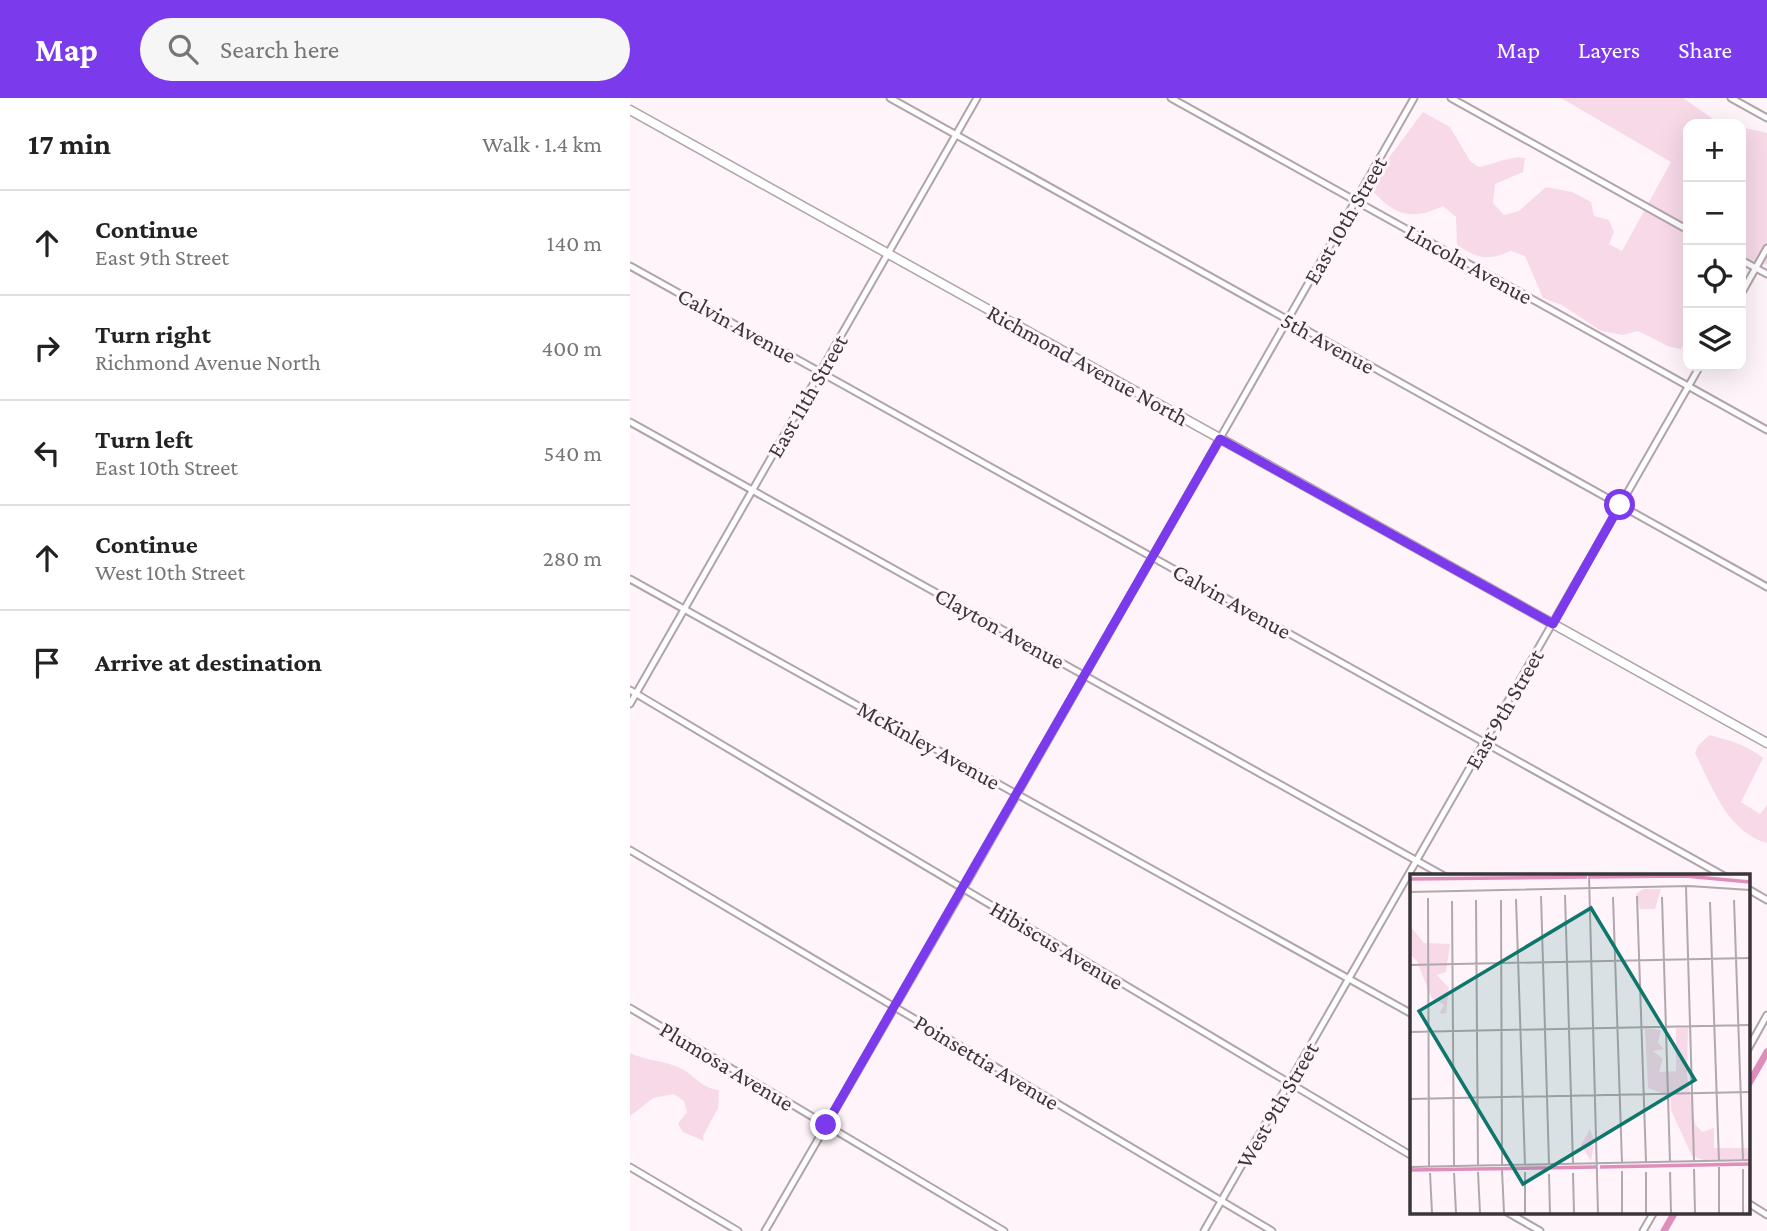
<!DOCTYPE html>
<meta charset="utf-8">
<style>
:root{--surface:#fff;--page:#f6f6f6;--text:#222;--muted:#767676;--line:#e0e0e0;--accent:#7c3aed}
body{margin:0;font-family:"Crimson Pro",serif;background:var(--page);color:var(--text)}
.controls{position:absolute;right:21px;top:21px;display:grid;overflow:hidden;border-radius:14px;box-shadow:0 7px 28px #0002}
.controls button{width:63px;height:63px;display:grid;place-items:center;padding:0;border:0;border-bottom:2px solid var(--line);background:var(--surface);color:var(--text);font:35px sans-serif}
.stop{position:absolute;width:21px;height:21px;margin:-16px;border:5px solid #7c3aed;border-radius:50%;background:#fff}
.stop.end{background:#7c3aed;border-color:#fff;box-shadow:0 2px 7px #0008}
.list{margin:0;padding:0;list-style:none}
h2{display:flex;justify-content:space-between;align-items:center;height:91px;margin:0;padding:0 28px;font-size:30px}
h2 small{font-size:23px;font-weight:400;color:var(--muted)}
.list li{display:grid;grid-template-columns:46px 1fr auto;gap:21px;align-items:center;box-sizing:border-box;height:105px;padding:0 28px;border-top:2px solid var(--line)}
.list b{display:block;font-size:26px;white-space:nowrap}
.list p{margin:0;font-size:23px;white-space:nowrap;color:var(--muted)}
.list em{font-size:23px;font-style:normal;color:var(--muted)}
.icon{flex:none;width:38px;height:38px;fill:none;stroke:currentColor;stroke-width:2;stroke-linecap:round;stroke-linejoin:round}
.map{position:relative;flex:none;width:1137px;height:1133px;overflow:hidden}
header{display:flex;align-items:center;gap:42px;box-sizing:border-box;height:98px;padding:0 35px;background:var(--accent);color:#fff}
header strong{font-size:33px}
nav{display:flex;gap:38px;margin-inline-start:auto;font-size:24px}
.search{width:490px;height:63px;background:var(--page);display:flex;align-items:center;gap:18px;box-sizing:border-box;padding:0 24px;border-radius:38px;color:var(--muted);font-size:26px}
main{display:flex}
aside{flex:1;background:var(--surface)}
.map>svg:first-child{display:block}
.green{fill:#f7d9e8}
.lines{fill:none;stroke-linecap:round;stroke-linejoin:round}
.canal{stroke:#df8ebb;stroke-width:7}
.street-casing{stroke:#b1a3aa;stroke-width:9}
.secondary-casing{stroke:#b1a3aa;stroke-width:11}
.street{stroke:#fff;stroke-width:5}
.secondary{stroke:#fff;stroke-width:8}
.route{stroke:#7c3aed;stroke-width:9}
.labels{text-anchor:middle;dominant-baseline:central;stroke-width:6;stroke-linejoin:round;paint-order:stroke}
.street-label{font-size:23px;fill:#3a3538;stroke:#fef4f9}
.inset-river{fill:none;stroke:#df8ebb;stroke-width:3.5}
.inset-road{fill:none;stroke:#b0a8ac;stroke-width:2}
.view{fill:#0f766e;fill-opacity:0.15;stroke:#0f766e;stroke-width:3.5}
.inset-edge{fill:none;stroke:#3a3538;stroke-width:3.5}
</style>
<header>
<strong>Map</strong>
<div class="search"><svg class="icon" aria-label="search" viewBox="0 0 24 24"><circle cx="10" cy="10" r="6"/><path d="M15 15l6 6"/></svg>Search here</div>
<nav><a>Map</a><a>Layers</a><a>Share</a></nav>
</header>
<main>
<aside>
<h2>17 min<small>Walk · 1.4 km</small></h2>
<ul class="list">
<li><svg class="icon" aria-label="ahead" viewBox="0 0 24 24"><path d="M12 20V5M6 11l6-6 6 6"/></svg><div><b>Continue</b><p>East 9th Street</p></div><em>140 m</em></li>
<li><svg class="icon" aria-label="right" viewBox="0 0 24 24"><path d="M7 20v-9h11M14 6l5 5-5 5"/></svg><div><b>Turn right</b><p>Richmond Avenue North</p></div><em>400 m</em></li>
<li><svg class="icon" aria-label="left" viewBox="0 0 24 24"><path d="M17 20v-9H6M10 6l-5 5 5 5"/></svg><div><b>Turn left</b><p>East 10th Street</p></div><em>540 m</em></li>
<li><svg class="icon" aria-label="ahead" viewBox="0 0 24 24"><path d="M12 20V5M6 11l6-6 6 6"/></svg><div><b>Continue</b><p>West 10th Street</p></div><em>280 m</em></li>
<li><svg class="icon" aria-label="arrive" viewBox="0 0 24 24"><path d="M6 21V4h12l-3 4 3 4H6"/></svg><div><b>Arrive at destination</b></div></li>
</ul>
</aside>
<div class="map">
<svg width="1137" height="1133" viewBox="0 0 1137 1133">
<rect width="100%" height="100%" fill="#fef4f9"/>
<g class="green">
<path d="M931,0h122l33,23 12,3h-40v214l-7,11 -11,-2 -32,-16 -15,4 -22,-4 -39,-26 -19,-7 -18,-42 -14,-5c-25,10 -31,8 -54,-6l-1,-28 -13,-11c-19,9 -36,13 -54,0 -8,-5 -14,-14 -22,-19l56,-75 27,15 20,34 8,6c15,-2 33,-12 47,-9l-2,14 -28,12 -2,19 11,12 15,-4 27,-24 26,5 19,10 3,14 15,4 5,12 -5,12 13,7 49,-89z"/>
<path d="M1111,29l26,6v131l-17,2 -9,7z"/>
<path d="M1079,637c20,5 38,10 54,23l-22,44 19,12 7,-9v38c-40,-11 -55,-57 -72,-90l3,-7z"/>
<path d="M0,955c16,8 34,7 50,15 16,8 20,20 39,22l-1,18 -15,28 1,5 -21,-9 -5,-8 9,-12 -3,-11 -10,-7 -21,4 -23,18z"/>
</g>
<g class="lines">
<g class="canal">
<path d="M1118,987l19,-33"/>
<path d="M1034,1133l11,-19"/>
</g>
<defs>
<g id="street">
<path d="M260,0l877,489"/>
<path d="M541,0l596,332"/>
<path d="M821,0l237,132"/>
<path d="M1101,0l36,20"/>
<path d="M1111,162l26,14"/>
<path d="M0,168l1094,610"/>
<path d="M1111,196l26,-46"/>
<path d="M0,324l814,454"/>
<path d="M0,481l782,435"/>
<path d="M0,592l782,466"/>
<path d="M0,606l347,-606"/>
<path d="M0,752l642,381"/>
<path d="M1118,791l19,11"/>
<path d="M0,910l374,223"/>
<path d="M1118,951l19,-34"/>
<path d="M0,1069l108,64"/>
<path d="M1118,1105l19,12"/>
<path d="M877,1114l33,19"/>
<path d="M135,1133l198,-342 451,-791"/>
<path d="M574,1133l496,-865"/>
<path d="M1013,1133l11,-19"/>
</g>
<path id="secondary" d="M0,12l1137,633"/>
</defs>
<use href="#street" class="street-casing"/>
<use href="#secondary" class="secondary-casing"/>
<use href="#street" class="street"/>
<use href="#secondary" class="secondary"/>
</g>
<g class="lines">
<path class="route" d="M196,1027l394,-686 333,185 67,-119"/>
</g>
<g class="labels">
<g class="street-label">
<text transform="translate(715 122) rotate(-60)">East 10th Street</text>
<text transform="translate(839 166) rotate(29)">Lincoln Avenue</text>
<text transform="translate(107 227) rotate(29)">Calvin Avenue</text>
<text transform="translate(698 245) rotate(29)">5th Avenue</text>
<text transform="translate(458 267) rotate(29)">Richmond Avenue North</text>
<text transform="translate(177 298) rotate(-60)">East 11th Street</text>
<text transform="translate(602 503) rotate(29)">Calvin Avenue</text>
<text transform="translate(370 530) rotate(29)">Clayton Avenue</text>
<text transform="translate(874 611) rotate(-60)">East 9th Street</text>
<text transform="translate(299 647) rotate(29)">McKinley Avenue</text>
<text transform="translate(427 847) rotate(31)">Hibiscus Avenue</text>
<text transform="translate(357 964) rotate(31)">Poinsettia Avenue</text>
<text transform="translate(97 968) rotate(31)">Plumosa Avenue</text>
<text transform="translate(647 1007) rotate(-60)">West 9th Street</text>
</g>
</g>
<g transform="translate(780 776)">
<rect width="340" height="340" fill="#fef4f9"/>
<path d="M233,15h18l-6,20h-15l-4,-15zM0,52l14,17 26,1 -4,28 -9,3 12,13 -3,25 -7,1 5,-9 -13,-8 -14,-36 -7,-7zM235,154l16,2 -3,13 6,6 -11,2 10,8 -4,13 17,-1v-43h12l-1,47 8,49 7,8 12,-4v20h35v11l-46,1 -11,-4 -21,-46 -1,-14 -22,-8zM180,255l4,11 -9,4 9,1 -3,16 -10,-16z" fill="#f7d9e8"/>
<path class="inset-river" d="M180,3l95,-1 65,6M0,5l177,-2M190,293l150,-3M0,296l186,-3"/>
<path class="inset-road" d="M179,1l9,338M276,13l8,274M0,18l279,-6 61,4M155,21l8,269M131,22l8,268M227,22l9,266M203,23l9,266M252,23l8,265M18,24l1,268M106,25l9,266M66,26l2,266M91,26l1,265M324,26l9,260M42,27l2,265M300,28l9,259M0,91l340,-7M0,158l340,-7M0,225l340,-7M0,293l340,-7M309,293v46M284,295l1,44M333,295v44M92,296l2,43M212,297v42M68,298l2,41M115,298v41M236,298v41M260,298l1,41M20,299l2,40M44,299l2,40M163,299l1,40M139,300l1,39"/>
<path class="view" d="M181,34l104,172 -172,104 -104,-173z"/>
<rect width="340" height="340" class="inset-edge"/>
</g>
</svg>
<div class="controls">
<button>+</button>
<button>−</button>
<button><svg class="icon" aria-label="locate" viewBox="0 0 24 24"><circle cx="12" cy="12" r="6"/><path d="M12 2v4M12 18v4M2 12h4M18 12h4"/></svg></button>
<button><svg class="icon" aria-label="layers" viewBox="0 0 24 24"><path d="M12 4l9 5-9 5-9-5zM3 14l9 5 9-5"/></svg></button>
</div>
<div class="stop" style="left:990px;top:407px"></div>
<div class="stop end" style="left:196px;top:1027px"></div>
</div>
</main>
